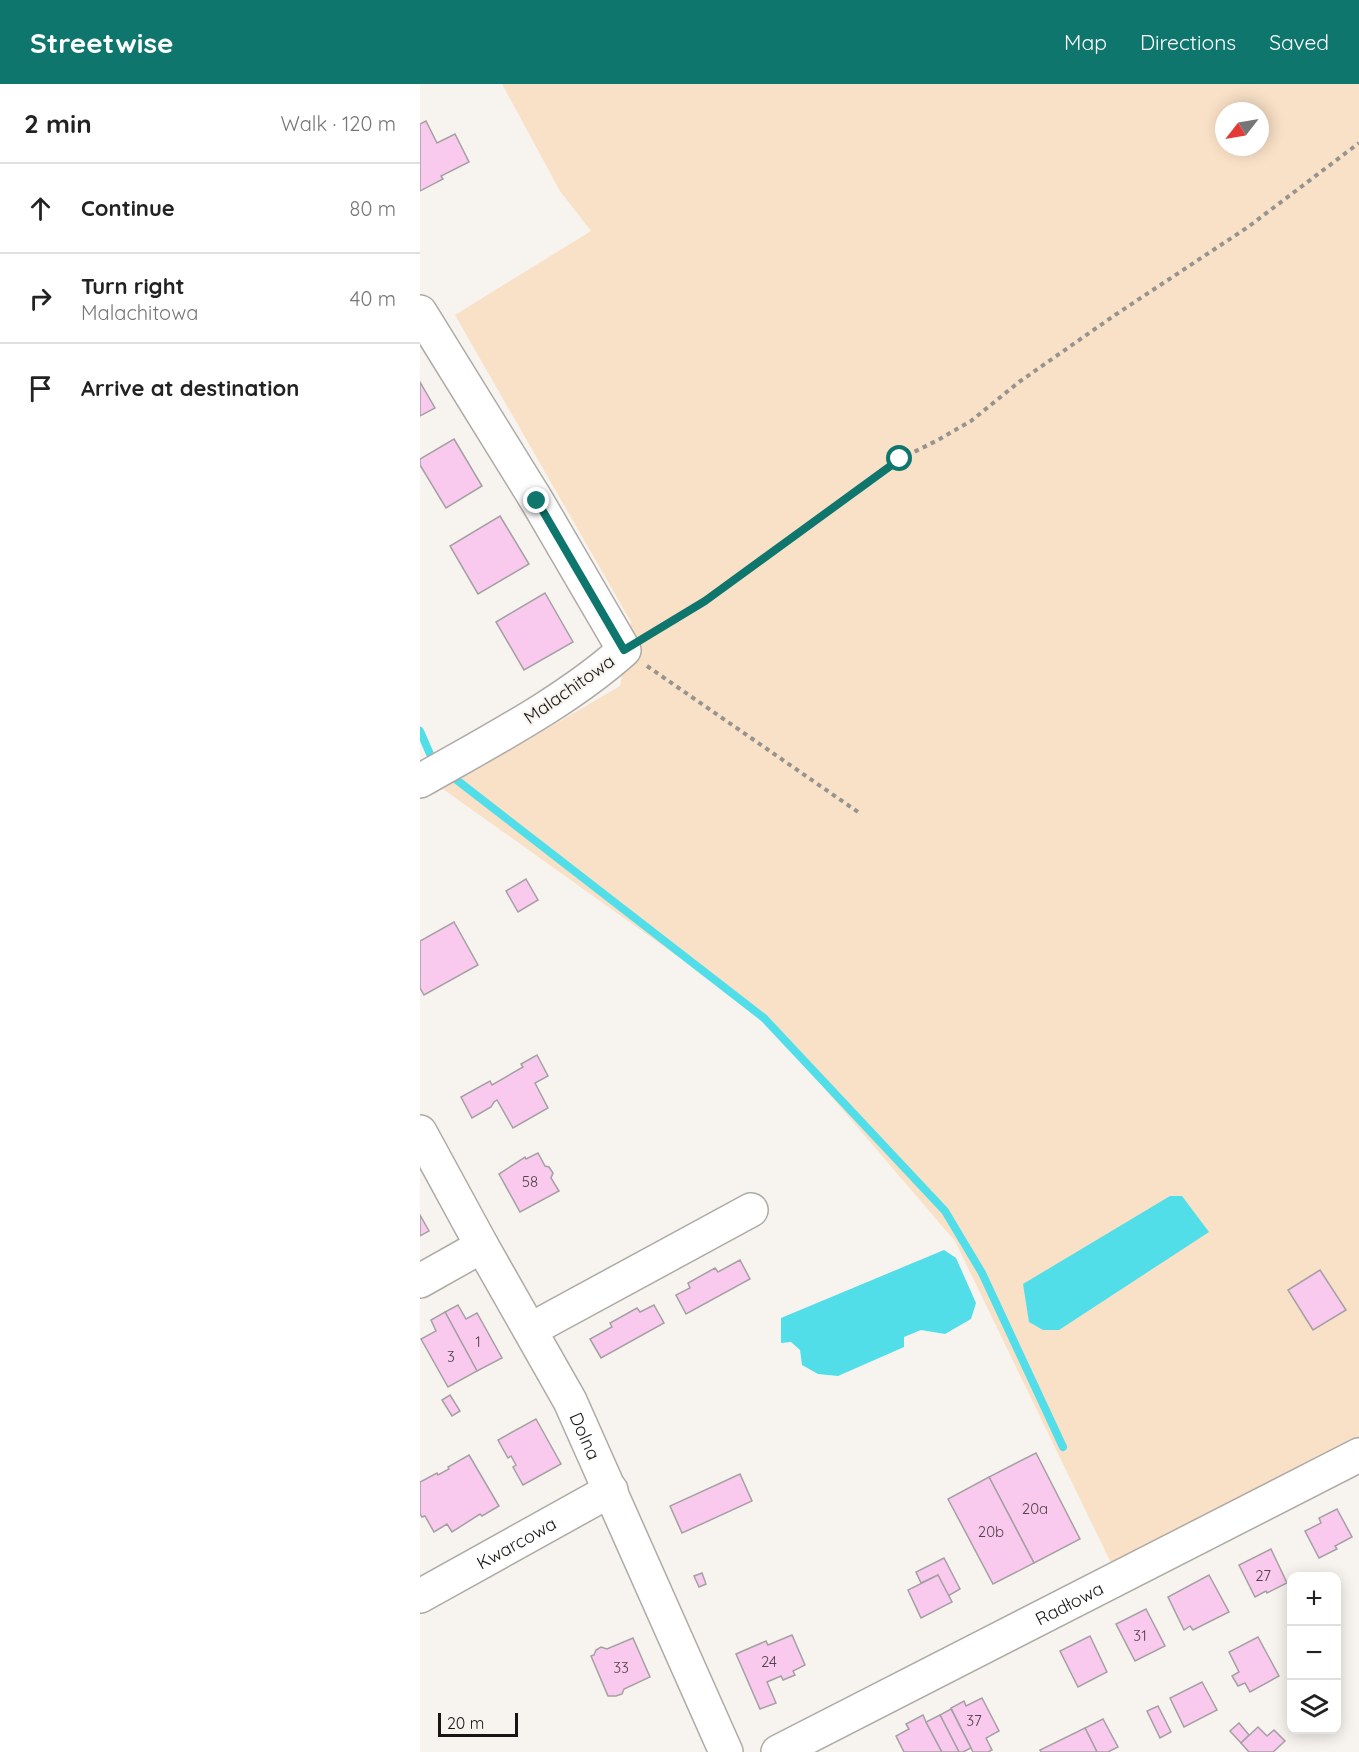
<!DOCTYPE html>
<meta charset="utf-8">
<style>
:root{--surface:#fff;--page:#f6f6f6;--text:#222;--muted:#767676;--line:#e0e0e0;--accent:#0f766e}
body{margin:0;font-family:Quicksand,sans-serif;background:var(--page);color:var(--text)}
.controls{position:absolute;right:18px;bottom:18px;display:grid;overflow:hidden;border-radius:12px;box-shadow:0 3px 15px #0003}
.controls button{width:54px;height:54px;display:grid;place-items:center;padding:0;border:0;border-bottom:2px solid var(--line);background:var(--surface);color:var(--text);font:30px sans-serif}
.compass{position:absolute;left:795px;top:18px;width:54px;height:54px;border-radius:50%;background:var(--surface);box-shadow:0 3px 15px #0003;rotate:239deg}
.scale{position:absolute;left:18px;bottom:15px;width:80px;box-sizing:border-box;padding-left:6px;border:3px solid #171614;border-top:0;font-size:16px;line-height:21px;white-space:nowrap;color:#171614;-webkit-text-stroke:4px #f7f3ee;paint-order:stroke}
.stop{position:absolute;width:18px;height:18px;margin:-14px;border:4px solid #0f766e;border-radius:50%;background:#fff}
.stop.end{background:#0f766e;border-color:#fff;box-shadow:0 2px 6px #0008}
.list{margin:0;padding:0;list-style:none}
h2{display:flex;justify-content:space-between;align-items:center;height:78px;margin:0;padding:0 24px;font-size:26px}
h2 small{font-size:20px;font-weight:400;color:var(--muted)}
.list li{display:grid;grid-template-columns:39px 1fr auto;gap:18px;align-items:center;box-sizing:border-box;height:90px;padding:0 24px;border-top:2px solid var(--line)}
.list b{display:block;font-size:22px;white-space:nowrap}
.list p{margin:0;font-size:20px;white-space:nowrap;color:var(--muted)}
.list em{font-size:20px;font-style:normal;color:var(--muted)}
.icon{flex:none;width:33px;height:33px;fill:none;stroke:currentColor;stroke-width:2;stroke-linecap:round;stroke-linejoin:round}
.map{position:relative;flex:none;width:939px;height:1668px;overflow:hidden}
header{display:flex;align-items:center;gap:36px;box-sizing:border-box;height:84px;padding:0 30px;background:var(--accent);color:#fff}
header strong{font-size:28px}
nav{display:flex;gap:33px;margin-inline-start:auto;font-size:21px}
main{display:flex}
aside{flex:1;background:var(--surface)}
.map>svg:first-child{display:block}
.green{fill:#f9e1c7;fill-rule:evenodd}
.water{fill:#52dee9}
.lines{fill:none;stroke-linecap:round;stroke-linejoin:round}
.stream{stroke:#52dee9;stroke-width:8}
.building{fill:#facaee;stroke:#a4a0a3;stroke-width:1.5}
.minor-casing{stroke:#aeaaa6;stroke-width:36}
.path{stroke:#979490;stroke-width:4;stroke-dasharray:4.5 4.5;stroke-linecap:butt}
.minor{stroke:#fff;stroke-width:33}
.route{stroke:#0f766e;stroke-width:8}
.labels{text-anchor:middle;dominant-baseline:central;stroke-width:4.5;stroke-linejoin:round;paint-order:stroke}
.number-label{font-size:15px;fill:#50434a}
.street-label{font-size:18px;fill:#171614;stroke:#f7f3ee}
</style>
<header>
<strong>Streetwise</strong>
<nav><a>Map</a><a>Directions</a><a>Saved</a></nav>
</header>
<main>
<aside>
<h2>2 min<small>Walk · 120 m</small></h2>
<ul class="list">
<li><svg class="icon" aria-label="ahead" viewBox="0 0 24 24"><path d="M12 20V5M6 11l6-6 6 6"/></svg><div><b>Continue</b></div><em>80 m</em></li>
<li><svg class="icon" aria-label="right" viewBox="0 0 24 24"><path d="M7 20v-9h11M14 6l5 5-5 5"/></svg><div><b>Turn right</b><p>Malachitowa</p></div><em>40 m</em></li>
<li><svg class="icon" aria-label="arrive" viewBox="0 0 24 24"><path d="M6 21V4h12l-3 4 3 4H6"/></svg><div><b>Arrive at destination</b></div></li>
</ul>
</aside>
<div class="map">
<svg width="939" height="1668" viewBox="0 0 939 1668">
<rect width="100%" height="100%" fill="#f7f3ee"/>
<path class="green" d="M82,0h857v1354l-247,127 -157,-324 -191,-223 -321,-229 177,-103 11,-64 -176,-307 136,-84 -31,-40zM804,27h36v36h-36z"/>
<g class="water">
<path d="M750,1112h12l27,36 -150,98h-16l-14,-8 -6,-38z"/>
<path d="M524,1166l12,8 20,45 -5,16 -26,15 -24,-4 -17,7v10l-66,29 -20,-2 -16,-9 -2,-15 -9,-8 -10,1v-25z"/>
</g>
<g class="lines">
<g class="stream">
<path d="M0,647l13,30 4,3"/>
<path d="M29,690l315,244 181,193 37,62 81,174"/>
</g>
</g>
<g class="building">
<path d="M6,37l11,22 18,-9 14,28 -28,14 2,3 -23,12v-67z"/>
<path d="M0,298l15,26 -15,8z"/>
<path d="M34,355l28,47 -36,22 -26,-43v-6z"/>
<path d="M80,432l29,48 -51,30 -28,-48z"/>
<path d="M125,509l28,49 -49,28 -28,-48z"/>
<path d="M106,795l12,21 -20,12 -12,-21z"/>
<path d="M34,838l24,43 -54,30 -4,-7v-47z"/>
<path d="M117,971l11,21 -13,7 13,25 -35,20 -16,-28 -3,2 -3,5 -19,11 -11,-21 29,-16 2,4 31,-18 -2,-3z"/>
<path d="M118,1069l7,13 4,1 4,6 -2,5 8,13 -39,21 -21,-38 26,-17 1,2z"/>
<path d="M0,1131l9,16 -9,5z"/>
<path d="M320,1176l10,19 -64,35 -10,-19 14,-7 -2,-5 27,-15 3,4z"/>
<path d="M900,1186l26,40 -33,20 -25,-40z"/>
<path d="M38,1221l8,14 11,-6 25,45 -25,13 -32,-59z"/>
<path d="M234,1221l10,18 -63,35 -11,-19 22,-12 -2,-4 27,-15 3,4z"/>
<path d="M25,1228l32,59 -29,16 -27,-48 15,-8 -5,-11z"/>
<path d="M30,1311l10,16 -8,5 -10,-16z"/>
<path d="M116,1335l25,45 -38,21 -10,-18 3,-2 -5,-9 -3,2 -10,-18z"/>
<path d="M616,1369l44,86 -46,24 -45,-86z"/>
<path d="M49,1371l30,51 -17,10 -2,-2 -28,18 -5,-8 -13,8 -9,-16 -3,1 -2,-3v-32l17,-9 1,2 11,-6 -1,-2z"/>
<path d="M320,1390l12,27 -70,32 -12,-27z"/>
<path d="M569,1393l45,86 -41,21 -45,-85z"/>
<path d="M917,1425l15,28 -17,9 2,3 -18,9 -14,-27 16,-8 -2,-5z"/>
<path d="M851,1465l16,34 -20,10 -1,-2 -11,6 -16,-32z"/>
<path d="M524,1474l16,31 -12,7 -10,-21 -17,8 -5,-11z"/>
<path d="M282,1489l4,11 -7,3 -5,-11z"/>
<path d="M518,1491l14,27 -31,16 -13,-28z"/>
<path d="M789,1491l20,37 -36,18 -3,-4 -6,4 -16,-33z"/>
<path d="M726,1525l19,37 -30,15 -19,-37z"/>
<path d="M372,1551l13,30 -12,6 2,4 -12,5 -2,-4 -14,6 9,21 -16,6 -24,-55 30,-13 2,4z"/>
<path d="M670,1552l17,36 -29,15 -18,-36z"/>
<path d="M838,1553l21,39 -29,16 -5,-9 -7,3 -6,-10 7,-4 -10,-20z"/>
<path d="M213,1554l17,39 -26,12 -2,5 -6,2h-8l-17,-40 3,-1 2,-5 5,-3 6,2z"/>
<path d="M782,1598l15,28 -33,17 -14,-29z"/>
<path d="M562,1614l17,33 -13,7 6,12 -4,2h-15l-22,-44 13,-7 2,5z"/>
<path d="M738,1622l13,26 -11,6 -13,-27z"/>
<path d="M531,1625l20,39 -8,4h-4l-19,-37z"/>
<path d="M503,1631l3,7 16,30h-38l-8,-16 13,-7 -3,-5z"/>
<path d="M520,1631l19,37h-17l-16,-30z"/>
<path d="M683,1635l15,28 -10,5h-11l-12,-24z"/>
<path d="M819,1639l10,12 -8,8 -11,-12z"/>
<path d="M838,1643l9,9 7,-6 11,11 -12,11h-24l-8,-9z"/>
<path d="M665,1644l12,24h-56l-1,-2z"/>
</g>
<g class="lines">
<defs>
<g id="minor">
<path d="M0,228l117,189 87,149c-58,52 -136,92 -204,131"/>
<path id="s1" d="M0,1048l62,114 88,155 156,351"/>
<path d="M0,1197l62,-35"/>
<path d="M110,1246l221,-120"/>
<path id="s2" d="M0,1512l191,-106"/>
<path id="s3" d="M358,1668l581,-297"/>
</g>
</defs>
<use href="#minor" class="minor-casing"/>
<g class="path">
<path d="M228,551l57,-34 195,-142 38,-19 33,-19 48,-39 96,-67 133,-88 111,-84"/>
<path d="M227,582l211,146"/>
</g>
<use href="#minor" class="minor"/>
</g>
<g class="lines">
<path class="route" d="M117,417l87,149 81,-49 195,-142"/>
</g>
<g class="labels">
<g class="number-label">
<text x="110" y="1097">58</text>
<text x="58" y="1257">1</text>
<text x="31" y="1272">3</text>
<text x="615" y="1424">20a</text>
<text x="571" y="1447">20b</text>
<text x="843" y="1491">27</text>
<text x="720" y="1551">31</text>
<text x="349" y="1577">24</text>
<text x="201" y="1583">33</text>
<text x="554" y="1636">37</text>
</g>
<g class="street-label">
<text transform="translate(149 605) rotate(-35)">Malachitowa</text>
<text stroke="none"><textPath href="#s1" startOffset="346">Dolna</textPath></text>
<text stroke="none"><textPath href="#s2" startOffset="110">Kwarcowa</textPath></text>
<text stroke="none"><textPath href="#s3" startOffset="327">Radłowa</textPath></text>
</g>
</g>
</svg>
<div class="controls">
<button>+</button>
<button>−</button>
<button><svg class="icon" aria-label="layers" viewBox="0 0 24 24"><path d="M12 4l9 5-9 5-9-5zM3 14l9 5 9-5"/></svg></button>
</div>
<svg class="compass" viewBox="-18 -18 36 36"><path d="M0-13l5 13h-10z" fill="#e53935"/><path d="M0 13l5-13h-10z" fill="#767676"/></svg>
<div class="scale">20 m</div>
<div class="stop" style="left:480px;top:375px"></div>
<div class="stop end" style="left:117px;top:417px"></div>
</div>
</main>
